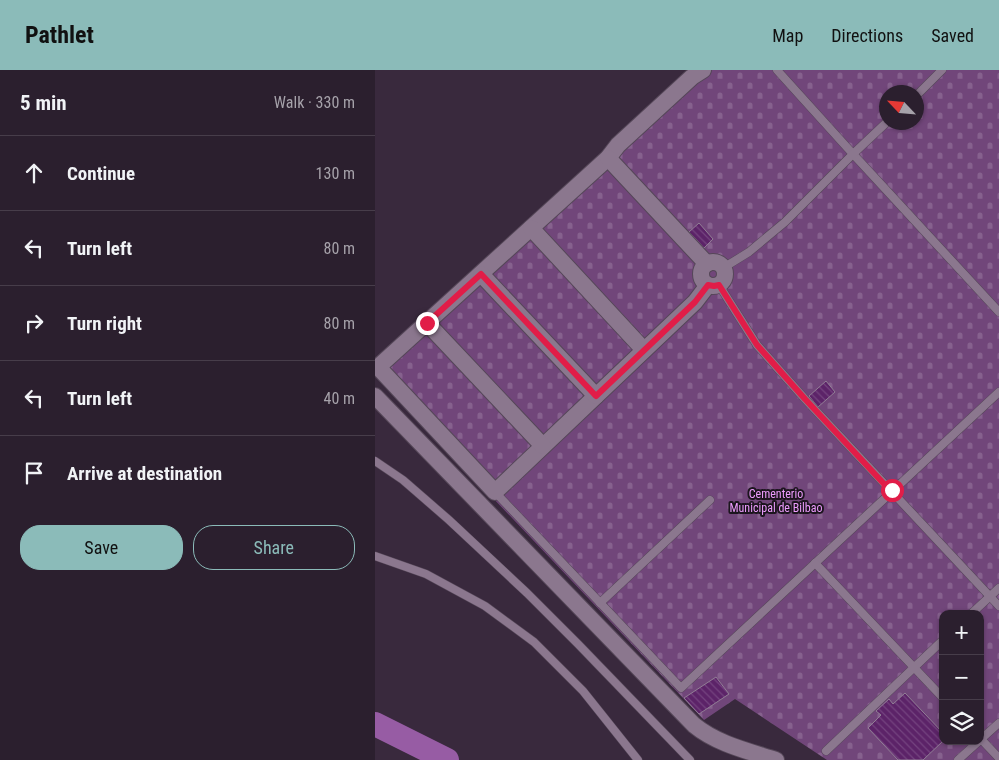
<!DOCTYPE html>
<meta charset="utf-8">
<style>
:root{--surface:#2b1f2e;--page:#332736;--text:#f1f3f6;--muted:#a6a2aa;--line:#473d4a;--accent:#8bbbb9}
body{margin:0;font-family:"Roboto Condensed",sans-serif;background:var(--page);color:var(--text)}
.controls{position:absolute;right:15px;bottom:15px;display:grid;overflow:hidden;border-radius:10px;box-shadow:0 1px 4px #0004}
.controls button{width:45px;height:45px;display:grid;place-items:center;padding:0;border:0;border-bottom:1px solid var(--line);background:var(--surface);color:var(--text);font:25px sans-serif}
.compass{position:absolute;left:504px;top:15px;width:45px;height:45px;border-radius:50%;background:var(--surface);box-shadow:0 1px 4px #0004;rotate:296deg}
.stop{position:absolute;width:15px;height:15px;margin:-11px;border:4px solid #e11d48;border-radius:50%;background:#fff}
.stop.end{background:#e11d48;border-color:#fff;box-shadow:0 1px 5px #0008}
.list{margin:0;padding:0;list-style:none}
h2{display:flex;justify-content:space-between;align-items:center;height:65px;margin:0;padding:0 20px;font-size:21px}
h2 small{font-size:16px;font-weight:400;color:var(--muted)}
.list li{display:grid;grid-template-columns:32px 1fr auto;gap:15px;align-items:center;box-sizing:border-box;height:75px;padding:0 20px;border-top:1px solid var(--line)}
.list b{display:block;font-size:19px;white-space:nowrap}
.list em{font-size:16px;font-style:normal;color:var(--muted)}
.actions{display:flex;gap:10px;padding:15px 20px}
.actions a{flex:1;padding:11px 0;border:1px solid var(--accent);border-radius:20px;text-align:center;font-size:18px;color:var(--accent)}
.actions .main{background:var(--accent);color:#111}
.icon{flex:none;width:28px;height:28px;fill:none;stroke:currentColor;stroke-width:2;stroke-linecap:round;stroke-linejoin:round}
.map{position:relative;flex:none;width:624px;height:690px;overflow:hidden}
header{display:flex;align-items:center;gap:30px;box-sizing:border-box;height:70px;padding:0 25px;background:var(--accent);color:#111}
header strong{font-size:24px}
nav{display:flex;gap:28px;margin-inline-start:auto;font-size:18px}
main{display:flex}
aside{flex:1;background:var(--surface)}
.map>svg:first-child{display:block}
.cemetery{fill:url(#cemetery-stones);fill-rule:evenodd}
.lines{fill:none;stroke-linecap:round;stroke-linejoin:round}
.river{stroke:#975ca4;stroke-width:24}
.building{fill:url(#building-back-hatch);stroke:#917e95}
.lane-casing{stroke:#554758;stroke-width:9}
.street-casing{stroke:#554758;stroke-width:18}
.lane{stroke:#8b778e;stroke-width:8}
.street{stroke:#8b778e;stroke-width:16}
.route{stroke:#e11d48;stroke-width:6}
.labels{text-anchor:middle;dominant-baseline:central;stroke-width:4;stroke-linejoin:round;paint-order:stroke}
.park-label{font-size:12px;fill:#ed9cfd;stroke:#1c151e}
</style>
<header>
<strong>Pathlet</strong>
<nav><a>Map</a><a>Directions</a><a>Saved</a></nav>
</header>
<main>
<aside>
<h2>5 min<small>Walk · 330 m</small></h2>
<ul class="list">
<li><svg class="icon" aria-label="ahead" viewBox="0 0 24 24"><path d="M12 20V5M6 11l6-6 6 6"/></svg><div><b>Continue</b></div><em>130 m</em></li>
<li><svg class="icon" aria-label="left" viewBox="0 0 24 24"><path d="M17 20v-9H6M10 6l-5 5 5 5"/></svg><div><b>Turn left</b></div><em>80 m</em></li>
<li><svg class="icon" aria-label="right" viewBox="0 0 24 24"><path d="M7 20v-9h11M14 6l5 5-5 5"/></svg><div><b>Turn right</b></div><em>80 m</em></li>
<li><svg class="icon" aria-label="left" viewBox="0 0 24 24"><path d="M17 20v-9H6M10 6l-5 5 5 5"/></svg><div><b>Turn left</b></div><em>40 m</em></li>
<li><svg class="icon" aria-label="arrive" viewBox="0 0 24 24"><path d="M6 21V4h12l-3 4 3 4H6"/></svg><div><b>Arrive at destination</b></div></li>
</ul>
<div class="actions"><a class="main">Save</a><a>Share</a></div>
</aside>
<div class="map">
<svg width="624" height="690" viewBox="0 0 624 690">
<defs>
<pattern id="cemetery-stones" width="16" height="16" patternUnits="userSpaceOnUse" patternTransform="scale(1.25)"><rect width="16" height="16" fill="#71467a"/><path d="M2 7V4a2 2 0 0 1 4 0v3zM10 15v-3a2 2 0 0 1 4 0v3z" fill="#86618e"/></pattern>
<pattern id="building-back-hatch" width="6" height="6" patternUnits="userSpaceOnUse" patternTransform="scale(1.25)"><rect width="6" height="6" fill="#5c2368"/><path d="M-1 5l2 2M0 0l6 6M5-1l2 2" fill="none" stroke="#74437f"/></pattern>
</defs>
<rect width="100%" height="100%" fill="#39293d"/>
<path class="cemetery" d="M328,0h296v690h-172l-92,-61 -31,21 -329,-346v-15l317,-282zM512,22h30v30h-30zM568,544h37v127h-37z"/>
<g class="lines">
<path class="river" d="M0,654l72,36"/>
</g>
<g class="building">
<path d="M324,153l14,16 -9,9 -15,-16z"/>
<path d="M451,311l9,11 -17,15 -9,-11z"/>
<path d="M341,607l13,17 -30,20 -15,-16z"/>
<path d="M530,623l38,40v8l-20,19h-25l-30,-32 13,-13 -5,-4 13,-12 4,5z"/>
</g>
<g class="lines">
<defs>
<g id="lane">
<path d="M402,0l76,84 146,158"/>
<path d="M542,25l25,-25"/>
<path d="M348,198l26,-16 36,-30 68,-68 34,-32"/>
<path d="M344,215l38,60 48,54 194,207"/>
<path d="M0,391l28,19 46,40 78,73 51,51 112,116"/>
<path d="M120,422l186,196 318,-296"/>
<path d="M0,486l51,18 59,32 49,36 49,49 55,69"/>
<path d="M440,493l128,135"/>
<path d="M225,533l110,-103"/>
<path d="M596,544l28,-26"/>
<path d="M605,668l19,20"/>
<path d="M605,670l19,-17"/>
<path d="M451,681l117,-111"/>
<path d="M583,690l21,-19"/>
</g>
<g id="street">
<path d="M328,0l-11,7 -74,68 -10,13 -230,209 117,125 200,-190 13,-17"/>
<path d="M233,88l99,106"/>
<path d="M156,158l113,122"/>
<circle cx="338" cy="204" r="12"/>
<path d="M106,204l115,122"/>
<path d="M52,253l116,123"/>
<path d="M0,326l319,329c23,19 54,26 82,35"/>
</g>
</defs>
<use href="#lane" class="lane-casing"/>
<use href="#street" class="street-casing"/>
<use href="#lane" class="lane"/>
<use href="#street" class="street"/>
</g>
<g class="lines">
<path class="route" d="M52,253l54,-49 115,122 99,-94 13,-17 6,1 5,-1 38,60 48,54 80,86 7,5"/>
</g>
<g class="labels">
<g class="park-label">
<text x="401" y="424">Cementerio<tspan x="401" dy="14">Municipal de Bilbao</tspan></text>
</g>
</g>
</svg>
<div class="controls">
<button>+</button>
<button>−</button>
<button><svg class="icon" aria-label="layers" viewBox="0 0 24 24"><path d="M12 4l9 5-9 5-9-5zM3 14l9 5 9-5"/></svg></button>
</div>
<svg class="compass" viewBox="-18 -18 36 36"><path d="M0-13l5 13h-10z" fill="#e53935"/><path d="M0 13l5-13h-10z" fill="#a6a2aa"/></svg>
<div class="stop" style="left:517px;top:420px"></div>
<div class="stop end" style="left:52px;top:253px"></div>
</div>
</main>
